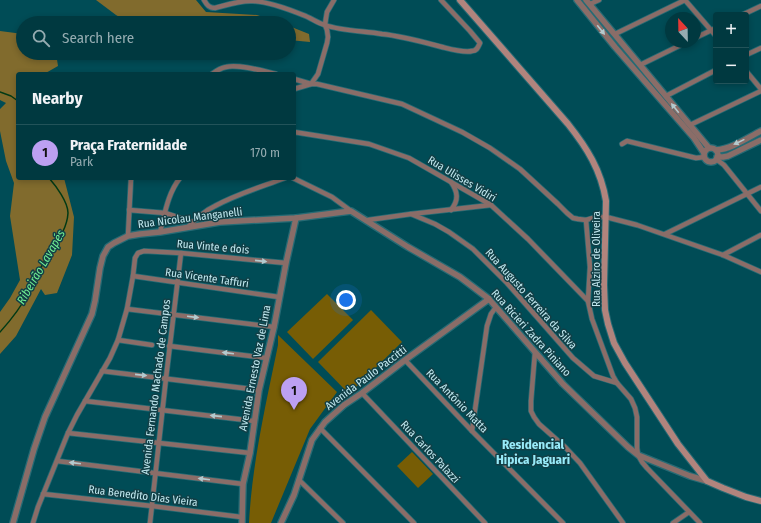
<!DOCTYPE html>
<meta charset="utf-8">
<style>
:root{--surface:#003940;--page:#0e444b;--text:#f1f3f6;--muted:#95acb1;--line:#225359;--accent:#bca0f2}
body{margin:0;font-family:"Fira Sans Condensed",sans-serif;background:var(--page);color:var(--text)}
.controls{position:absolute;right:12px;top:12px;display:grid;overflow:hidden;border-radius:4px;box-shadow:0 2px 6px #0003}
.controls button{width:36px;height:36px;display:grid;place-items:center;padding:0;border:0;border-bottom:1px solid var(--line);background:var(--surface);color:var(--text);font:20px sans-serif}
.compass{position:absolute;left:665px;top:12px;width:36px;height:36px;border-radius:50%;background:var(--surface);box-shadow:0 2px 6px #0003;rotate:338deg}
.you{position:absolute;left:346px;top:300px;width:14px;height:14px;margin:-10px;border:3px solid #fff;border-radius:50%;background:#1a73e8;box-shadow:0 0 0 6px #1a73e833}
.badge{display:grid;place-items:center;width:26px;height:26px;border-radius:50%;background:var(--accent);color:#111;font-size:13px;font-weight:700}
.pin{position:absolute;translate:-50% -33px;filter:drop-shadow(0 1px 2px #0008)}
.pin::after{content:'';position:absolute;top:21px;width:14px;height:12px;background:inherit;clip-path:polygon(0 0,100% 0,50% 100%)}
.list{margin:0;padding:0;list-style:none}
h2{display:flex;justify-content:space-between;align-items:center;height:52px;margin:0;padding:0 16px;font-size:17px}
h2 small{font-size:13px;font-weight:400;color:var(--muted)}
.list li{display:grid;grid-template-columns:26px 1fr auto;gap:12px;align-items:center;box-sizing:border-box;height:56px;padding:0 16px;border-top:1px solid var(--line)}
.list b{display:block;font-size:15px;white-space:nowrap}
.list p{margin:0;font-size:13px;white-space:nowrap;color:var(--muted)}
.list em{font-size:13px;font-style:normal;color:var(--muted)}
.icon{flex:none;width:22px;height:22px;fill:none;stroke:currentColor;stroke-width:2;stroke-linecap:round;stroke-linejoin:round}
.map{position:relative;flex:none;width:761px;height:523px;overflow:hidden}
.search{position:absolute;background:var(--surface);box-shadow:0 2px 6px #0003;left:16px;top:16px;width:280px;height:44px;display:flex;align-items:center;gap:10px;box-sizing:border-box;padding:0 14px;border-radius:22px;color:var(--muted);font-size:15px}
.panel{position:absolute;background:var(--surface);box-shadow:0 2px 6px #0003;left:16px;top:72px;width:280px;height:108px;border-radius:4px}
.map>svg:first-child{display:block}
.green{fill:#775d05}
.forest{fill:#816b2d}
.lines{fill:none;stroke-linecap:round;stroke-linejoin:round}
.stream{stroke:#003a15;stroke-width:1.5}
.minor-casing{stroke:#276b75;stroke-width:6}
.tertiary-casing{stroke:#276b75;stroke-width:8}
.secondary-casing{stroke:#276b75;stroke-width:8}
.minor{stroke:#8a6d68;stroke-width:4.5}
.tertiary{stroke:#8a6d68;stroke-width:5.5}
.secondary{stroke:#b1847d;stroke-width:6}
.oneway{fill:#b4cace}
.labels{text-anchor:middle;dominant-baseline:central;stroke-width:3;stroke-linejoin:round;paint-order:stroke}
.street-label{font-size:11px;fill:#c2e9f0;stroke:#123f46}
.water-label{font-size:12px;font-style:italic;fill:#72f193;stroke:#123f46}
.quarter-label{font-size:13px;font-weight:bold;fill:#98ebf9;stroke:#123f46}
</style>
<div class="map">
<svg width="761" height="523" viewBox="0 0 761 523">
<rect width="100%" height="100%" fill="#004c56"/>
<g class="green">
<path d="M327,294l26,26 -40,39 -26,-27z"/>
<path d="M371,310l31,32 -53,52 -31,-32z"/>
<path d="M278,335l59,57 -27,37 -39,94h-22c3,-60 17,-119 29,-178z"/>
<path d="M412,452l21,22 -15,14 -21,-22z"/>
</g>
<g class="forest">
<path d="M96,0h100l10,12 51,3 23,8h-151l-13,-8z"/>
<path d="M289,26l20,8 1,8 -21,-2z"/>
<path d="M0,31l23,3v19h33l2,13 -14,8h-26v104h46l10,39 -2,38 -15,38 -12,2 -4,-6 -25,47 -16,18v-42l10,-14 10,-18 -10,-64 4,-33 -8,-22 -6,-30v-22l6,-6 -6,-3z"/>
</g>
<g class="lines">
<g class="stream">
<path d="M0,92l11,4 7,5"/>
<path d="M0,332c11,-12 21,-25 29,-40 5,-10 9,-20 15,-30 9,-16 23,-30 24,-49 0,-11 -12,-27 -19,-35"/>
</g>
<defs>
<g id="minor">
<path d="M204,0c3,5 5,8 11,8 12,-3 25,-8 38,-7 17,1 35,8 50,14 8,3 15,8 22,10 16,6 40,6 57,9 20,2 41,8 60,13 8,2 22,6 30,4 5,0 6,-4 8,-8l-10,-12 -29,-31"/>
<path d="M685,0l31,36"/>
<path d="M590,4l9,-4"/>
<path d="M742,15l19,-9"/>
<path d="M615,34l70,-34"/>
<path d="M695,38l21,-10"/>
<path d="M746,55l15,-7"/>
<path d="M640,65l47,-23"/>
<path d="M746,71l15,18"/>
<path d="M212,74c4,-3 9,-6 14,-7 13,-3 37,4 50,7"/>
<path d="M294,79l17,5h6l85,20 60,28 28,16 30,21 38,35 9,9 6,5 5,1 8,1 10,-3h10l31,8 86,30 38,17"/>
<path d="M294,89l17,-5 7,-10 9,-31 1,-6 -1,-7 -2,-5 1,-7 1,-6 7,-12"/>
<path d="M666,96l50,-26"/>
<path d="M690,125l71,-34"/>
<path d="M294,132l75,12 40,14 42,24 40,23 37,34 60,62"/>
<path d="M622,144l5,-3 69,17 9,-1"/>
<path d="M716,159l8,6 37,46"/>
<path d="M293,178l39,19 19,14"/>
<path d="M129,210l36,3 28,9"/>
<path d="M451,210c8,-10 7,-18 0,-28"/>
<path d="M411,214l24,10 14,8 24,17 34,34 66,75 21,18 23,7"/>
<path d="M368,220l43,-6 80,-9"/>
<path d="M586,220l4,47 -2,34 4,18 21,57 4,7 14,16 4,9 2,9v31l1,7 4,7 5,6 53,55"/>
<path d="M188,227c8,-8 16,-16 27,-21 22,-12 46,-19 70,-28"/>
<path d="M160,232c5,-19 8,-39 20,-54"/>
<path d="M665,234l96,-47"/>
<path d="M128,236l3,-58"/>
<path d="M723,255l38,-20"/>
<path d="M133,276l146,21"/>
<path d="M127,309l147,18"/>
<path d="M118,340l34,5"/>
<path d="M169,346l97,12"/>
<path d="M535,352l-4,49v10l3,6 5,7 26,23 15,16 43,60"/>
<path d="M405,360l67,71 91,92"/>
<path d="M102,371l157,19"/>
<path d="M362,393l123,130"/>
<path d="M85,401l169,20"/>
<path d="M320,428l94,95"/>
<path d="M472,431l15,-105 4,-12 5,-7"/>
<path d="M68,433l182,20"/>
<path d="M57,461l186,23"/>
<path d="M299,480l44,43"/>
<path d="M43,494l109,12 89,11"/>
<path d="M33,523l5,-16 30,-74 9,-18 33,-57 8,-18 9,-31 6,-33 2,-18 3,-5 6,-2 37,2 105,10"/>
<path d="M150,523l16,-145 15,-125"/>
<path d="M673,523l16,-11"/>
</g>
<g id="tertiary">
<path d="M577,0l38,47 79,91 10,15"/>
<path d="M586,0l123,148"/>
<circle cx="711" cy="155" r="7"/>
<path d="M716,150c16,-1 31,-12 45,-19"/>
<path d="M717,157h6l5,-1 33,-16"/>
<path d="M13,523l21,-74 11,-32 47,-103 3,-13 5,-33 3,-12 5,-9 6,-4 14,-7 12,-2 20,-2 60,-10 76,-4 55,-7 57,36 52,30 29,22 74,85 65,63 10,8 52,21 17,5"/>
<path d="M242,523l1,-39 7,-31 9,-63 15,-63 12,-64 10,-45"/>
<path d="M281,523l13,-28 18,-55 13,-18 19,-17 18,-12 43,-33 84,-61"/>
</g>
<path id="secondary" d="M460,0l108,124c19,24 33,46 38,77l-2,84 1,25 3,14 6,19 11,20 53,81 29,37 16,7 23,9 15,4"/>
</defs>
<use href="#minor" class="minor-casing"/>
<use href="#tertiary" class="tertiary-casing"/>
<use href="#secondary" class="secondary-casing"/>
<use href="#minor" class="minor"/>
<use href="#tertiary" class="tertiary"/>
<use href="#secondary" class="secondary"/>
</g>
<defs><path id="oneway-solid" d="M-6-.8H1V-3.2L6.5 0L1 3.2V.8H-6Z"/></defs>
<g class="oneway">
<use href="#oneway-solid" transform="translate(601 30) rotate(51)"/>
<use href="#oneway-solid" transform="translate(675 108) rotate(-129)"/>
<use href="#oneway-solid" transform="translate(739 142) rotate(154)"/>
<use href="#oneway-solid" transform="translate(261 261) rotate(6)"/>
<use href="#oneway-solid" transform="translate(193 317) rotate(7)"/>
<use href="#oneway-solid" transform="translate(228 353) rotate(-173)"/>
<use href="#oneway-solid" transform="translate(141 375) rotate(6)"/>
<use href="#oneway-solid" transform="translate(216 416) rotate(-174)"/>
<use href="#oneway-solid" transform="translate(75 463) rotate(-173)"/>
<use href="#oneway-solid" transform="translate(204 479) rotate(-173)"/>
</g>
<g class="labels">
<g class="street-label">
<text transform="translate(462 179) rotate(31)">Rua Ulisses Vidiri</text>
<text transform="translate(190 218) rotate(-7)">Rua Nicolau Manganelli</text>
<text transform="translate(213 247) rotate(5)">Rua Vinte e dois</text>
<text transform="translate(596 259) rotate(-90)">Rua Alziro de Oliveira</text>
<text transform="translate(207 278) rotate(8)">Rua Vicente Taffuri</text>
<text transform="translate(531 299) rotate(48)">Rua Augusto Ferreira da Silva</text>
<text transform="translate(531 333) rotate(48)">Rua Ricieri Zadra Piniano</text>
<text transform="translate(255 368) rotate(-79)">Avenida Ernesto Vaz de Lima</text>
<text transform="translate(366 378) rotate(-37)">Avenida Paulo Paccitti</text>
<text transform="translate(156 387) rotate(-83)">Avenida Fernando Machado de Campos</text>
<text transform="translate(457 401) rotate(46)">Rua Antônio Matta</text>
<text transform="translate(430 452) rotate(47)">Rua Carlos Palazzi</text>
<text transform="translate(143 496) rotate(7)">Rua Benedito Dias Vieira</text>
</g>
<g class="water-label">
<text transform="translate(41 267) rotate(-60)">Ribeirão Lavapés</text>
</g>
<g class="quarter-label">
<text x="533" y="444">Residencial<tspan x="533" dy="15">Hipica Jaguari</tspan></text>
</g>
</g>
</svg>
<div class="controls">
<button>+</button>
<button>−</button>
</div>
<svg class="compass" viewBox="-18 -18 36 36"><path d="M0-13l5 13h-10z" fill="#e53935"/><path d="M0 13l5-13h-10z" fill="#95acb1"/></svg>
<div class="you"></div>
<div class="pin badge" style="left:294px;top:410px">1</div>
<div class="search"><svg class="icon" aria-label="search" viewBox="0 0 24 24"><circle cx="10" cy="10" r="6"/><path d="M15 15l6 6"/></svg>Search here</div>
<section class="panel">
<h2>Nearby<small></small></h2>
<ul class="list">
<li><span class="badge">1</span><div><b>Praça Fraternidade</b><p>Park</p></div><em>170 m</em></li>
</ul>
</section>
</div>
